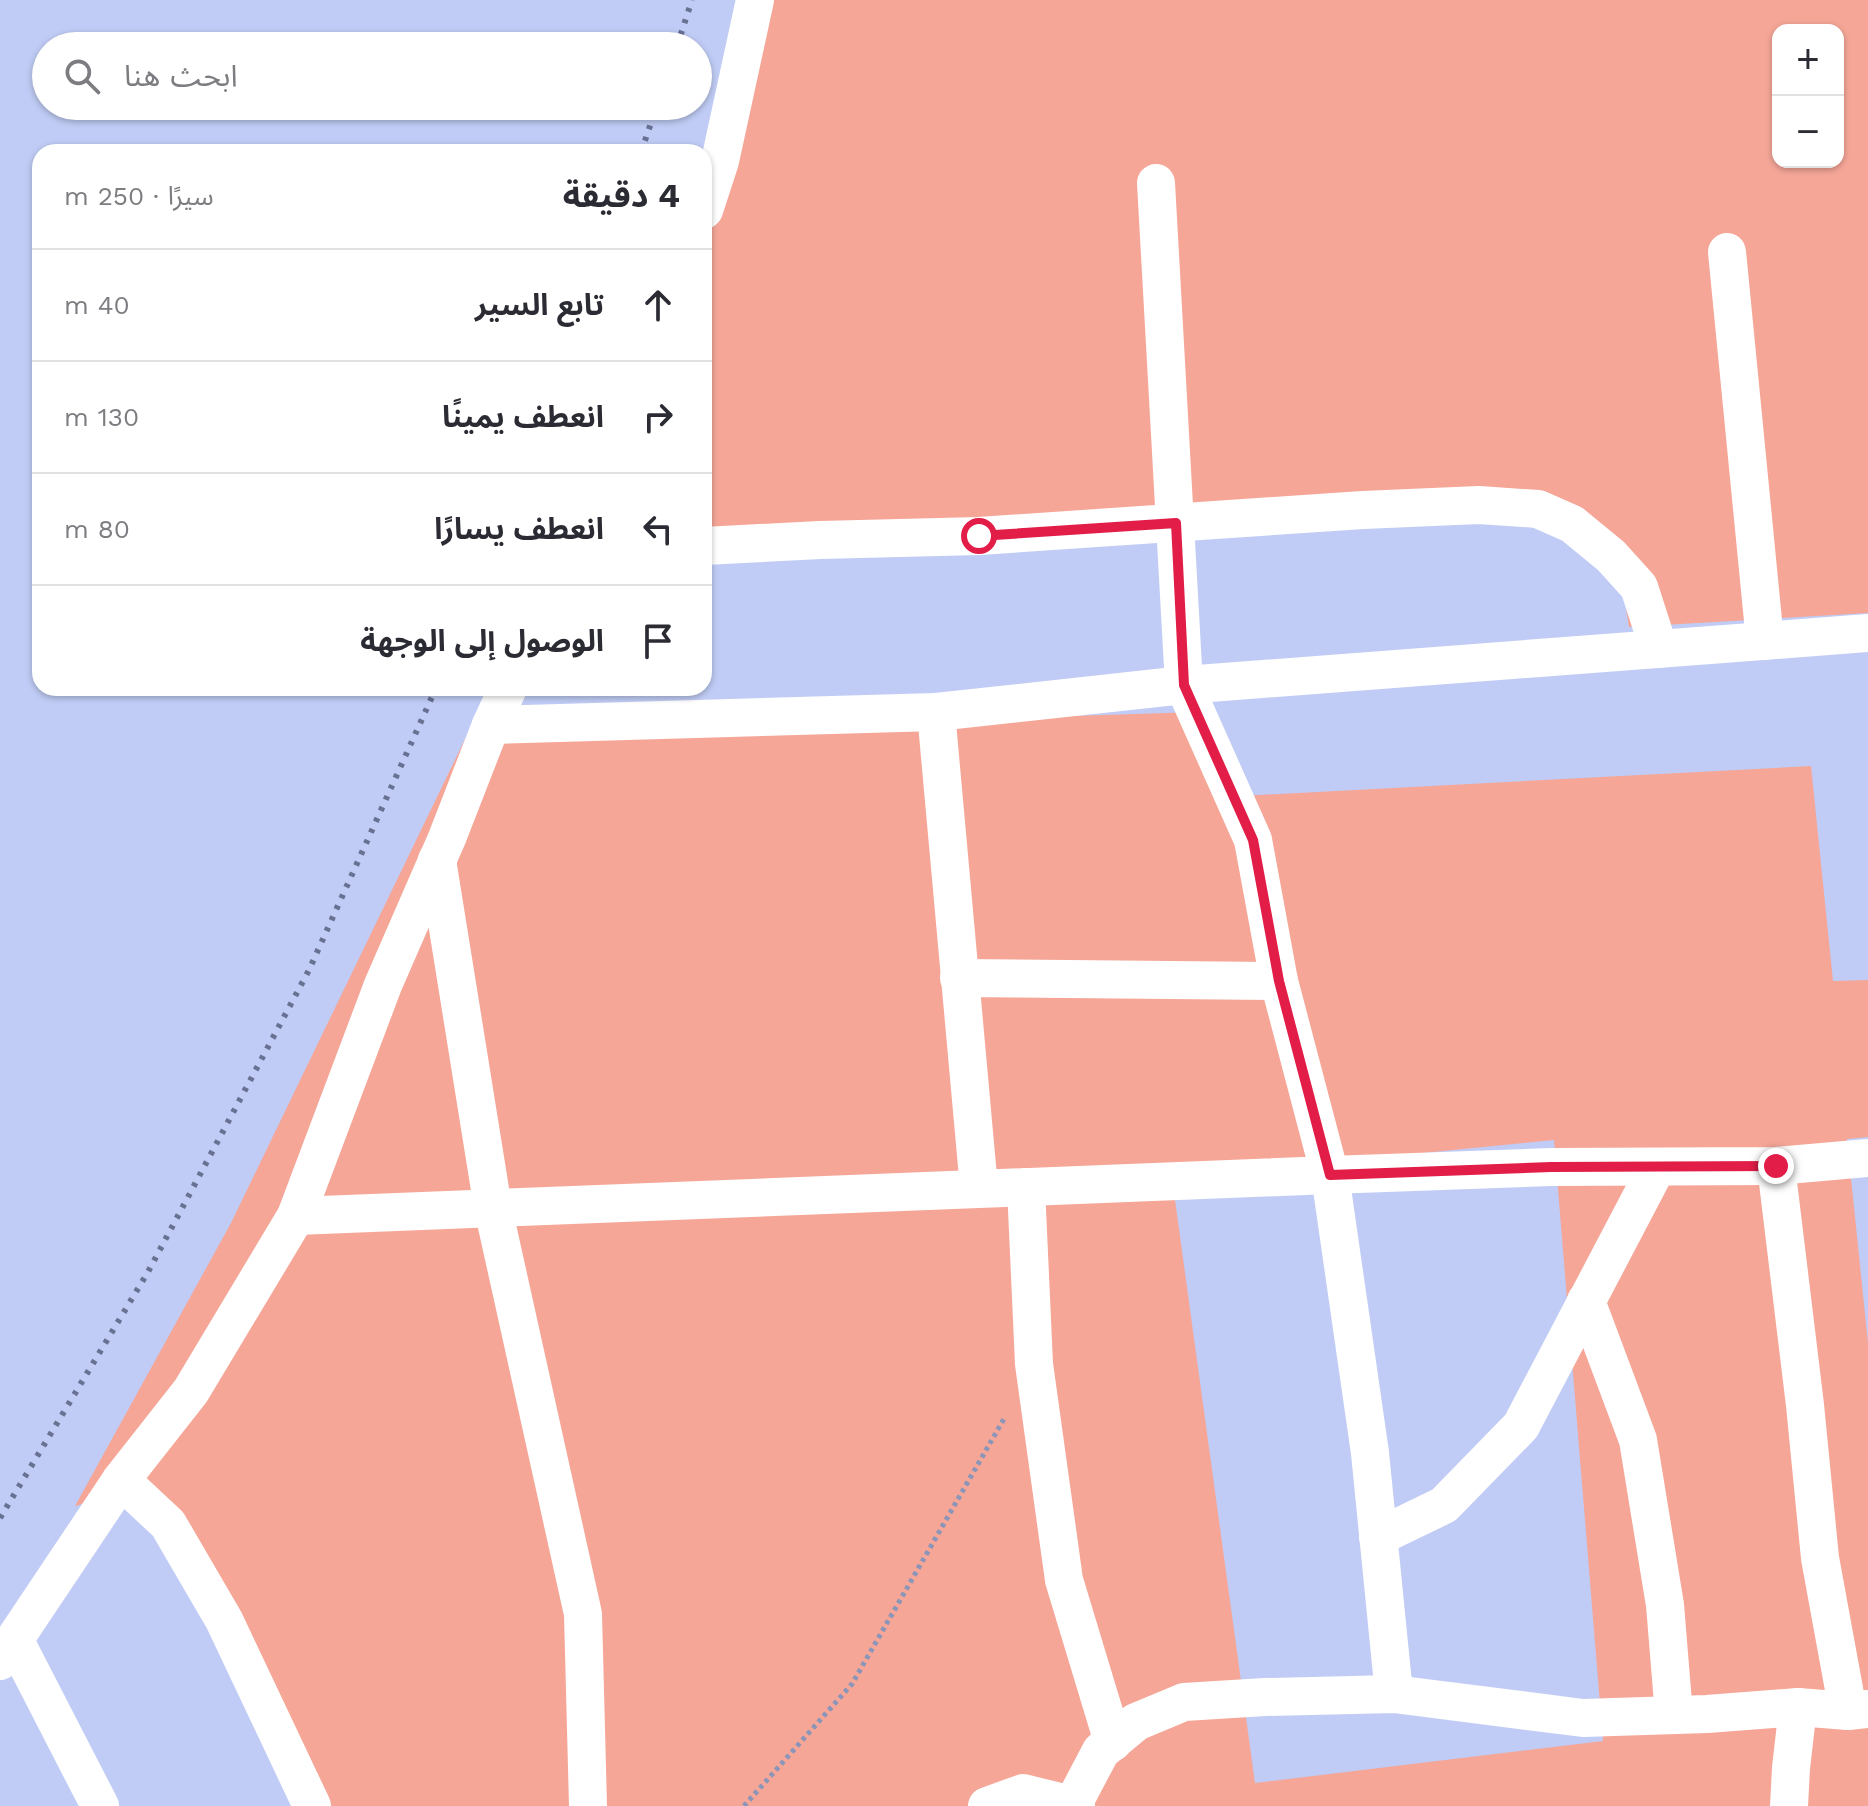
<!DOCTYPE html>
<html lang="ar">
<meta charset="utf-8">
<style>
:root{--surface:#fff;--page:#f7f7f7;--text:#2b2b33;--muted:#7c7c81;--line:#e1e1e2}
body{margin:0;font-family:"Work Sans","Noto Sans Arabic",sans-serif;background:var(--page);color:var(--text);direction:rtl}
.controls{position:absolute;right:24px;top:24px;display:grid;overflow:hidden;border-radius:16px;box-shadow:0 2px 6px #0004}
.controls button{width:72px;height:72px;display:grid;place-items:center;padding:0;border:0;border-bottom:2px solid var(--line);background:var(--surface);color:var(--text);font:40px sans-serif}
.stop{position:absolute;width:24px;height:24px;margin:-18px;border:6px solid #e11d48;border-radius:50%;background:#fff}
.stop.end{background:#e11d48;border-color:#fff;box-shadow:0 2px 8px #0008}
.list{margin:0;padding:0;list-style:none}
h2{display:flex;justify-content:space-between;align-items:center;height:104px;margin:0;padding:0 32px;font-size:34px}
h2 small{font-size:26px;font-weight:400;color:var(--muted)}
.list li{display:grid;grid-template-columns:52px 1fr auto;gap:24px;align-items:center;box-sizing:border-box;height:112px;padding:0 32px;border-top:2px solid var(--line)}
.list b{display:block;font-size:30px;white-space:nowrap}
.list em{font-size:26px;font-style:normal;color:var(--muted)}
.icon{flex:none;width:44px;height:44px;fill:none;stroke:currentColor;stroke-width:2;stroke-linecap:round;stroke-linejoin:round}
.map{position:relative;flex:none;width:1868px;height:1806px;overflow:hidden;direction:ltr}
.search{position:absolute;background:var(--surface);box-shadow:0 2px 6px #0004;left:32px;top:32px;width:680px;height:88px;display:flex;align-items:center;gap:20px;box-sizing:border-box;padding:0 28px;border-radius:44px;color:var(--muted);font-size:30px}
.panel{position:absolute;background:var(--surface);box-shadow:0 2px 6px #0004;left:32px;top:144px;width:680px;height:552px;border-radius:24px;direction:rtl}
.map>svg:first-child{display:block}
.green{fill:#f5a697;fill-rule:evenodd}
.lines{fill:none;stroke-linecap:round;stroke-linejoin:round}
.path{stroke:#8a95b8;stroke-width:5;stroke-dasharray:4 4;stroke-linecap:butt}
.street{stroke:#fff;stroke-width:38}
.rail{stroke:#687192;stroke-width:6;stroke-dasharray:4 8;stroke-linecap:butt}
.route{stroke:#e11d48;stroke-width:10}
</style>
<div class="map">
<svg width="1868" height="1806" viewBox="0 0 1868 1806">
<rect width="100%" height="100%" fill="#c0ccf5"/>
<g class="green">
<path d="M756,0h1112v613l-239,14 -12,-75 -76,-56 -837,47v-391zM1778,30h60v132h-60z"/>
<path d="M1198,712l22,85 591,-31 22,215 35,-1v157l-21,2 21,204v463h-1546l-179,-318 -68,18 156,-283 236,-488zM1554,1140l49,601 -348,42 -83,-605z"/>
</g>
<g class="lines">
<path class="path" d="M744,1806l108,-122 153,-267"/>
<g class="street">
<path d="M704,210l16,-49 35,-161"/>
<path d="M1727,252l38,389"/>
<path d="M704,546l116,-6 159,-4 384,-26 116,-5 59,4 34,15 39,32 28,31 20,62"/>
<path d="M936,712l43,476"/>
<path d="M491,725l445,-13 248,-27 684,-52"/>
<path d="M437,860l56,348 90,406 5,192"/>
<path d="M959,978l320,3"/>
<path d="M1776,1166l29,239 15,153 28,153"/>
<path d="M1026,1187l8,177 30,216 49,162"/>
<path d="M296,1216l1034,-41 -51,-194 -26,-141 -69,-155 -28,-502"/>
<path d="M1586,1301l52,139 27,165 9,110"/>
<path d="M121,1480l47,44 56,96 88,186"/>
<path d="M1378,1537l66,-32 77,-79 136,-259"/>
<path d="M15,1641l85,165"/>
<path d="M0,1661l121,-181 70,-89 105,-175 87,-231 64,-147 44,-113 17,-37"/>
<path d="M1394,1694l-24,-241 -40,-278 221,-8 225,-1 92,-8"/>
<path d="M1073,1804l28,-53 35,-29 48,-20 81,-5 129,-3 189,24 124,-4 91,-7 50,4 20,-2"/>
<path d="M987,1806l36,-13 53,13"/>
<path d="M1789,1806l2,-38 7,-61"/>
</g>
<g class="rail">
<path d="M677,46l15,-46"/>
<path d="M641,152l16,-46"/>
<path d="M0,1518l148,-246 161,-302 127,-282"/>
</g>
</g>
<g class="lines">
<path class="route" d="M979,536l197,-13 8,162 69,155 26,141 51,194 221,-8 225,-1"/>
</g>
</svg>
<div class="controls">
<button>+</button>
<button>−</button>
</div>
<div class="stop" style="left:979px;top:536px"></div>
<div class="stop end" style="left:1776px;top:1166px"></div>
<div class="search"><svg class="icon" aria-label="search" viewBox="0 0 24 24"><circle cx="10" cy="10" r="6"/><path d="M15 15l6 6"/></svg>ابحث هنا</div>
<section class="panel">
<h2>4 دقيقة<small>سيرًا · 250 m</small></h2>
<ul class="list">
<li><svg class="icon" aria-label="ahead" viewBox="0 0 24 24"><path d="M12 20V5M6 11l6-6 6 6"/></svg><div><b>تابع السير</b></div><em>40 m</em></li>
<li><svg class="icon" aria-label="right" viewBox="0 0 24 24"><path d="M7 20v-9h11M14 6l5 5-5 5"/></svg><div><b>انعطف يمينًا</b></div><em>130 m</em></li>
<li><svg class="icon" aria-label="left" viewBox="0 0 24 24"><path d="M17 20v-9H6M10 6l-5 5 5 5"/></svg><div><b>انعطف يسارًا</b></div><em>80 m</em></li>
<li><svg class="icon" aria-label="arrive" viewBox="0 0 24 24"><path d="M6 21V4h12l-3 4 3 4H6"/></svg><div><b>الوصول إلى الوجهة</b></div></li>
</ul>
</section>
</div>
